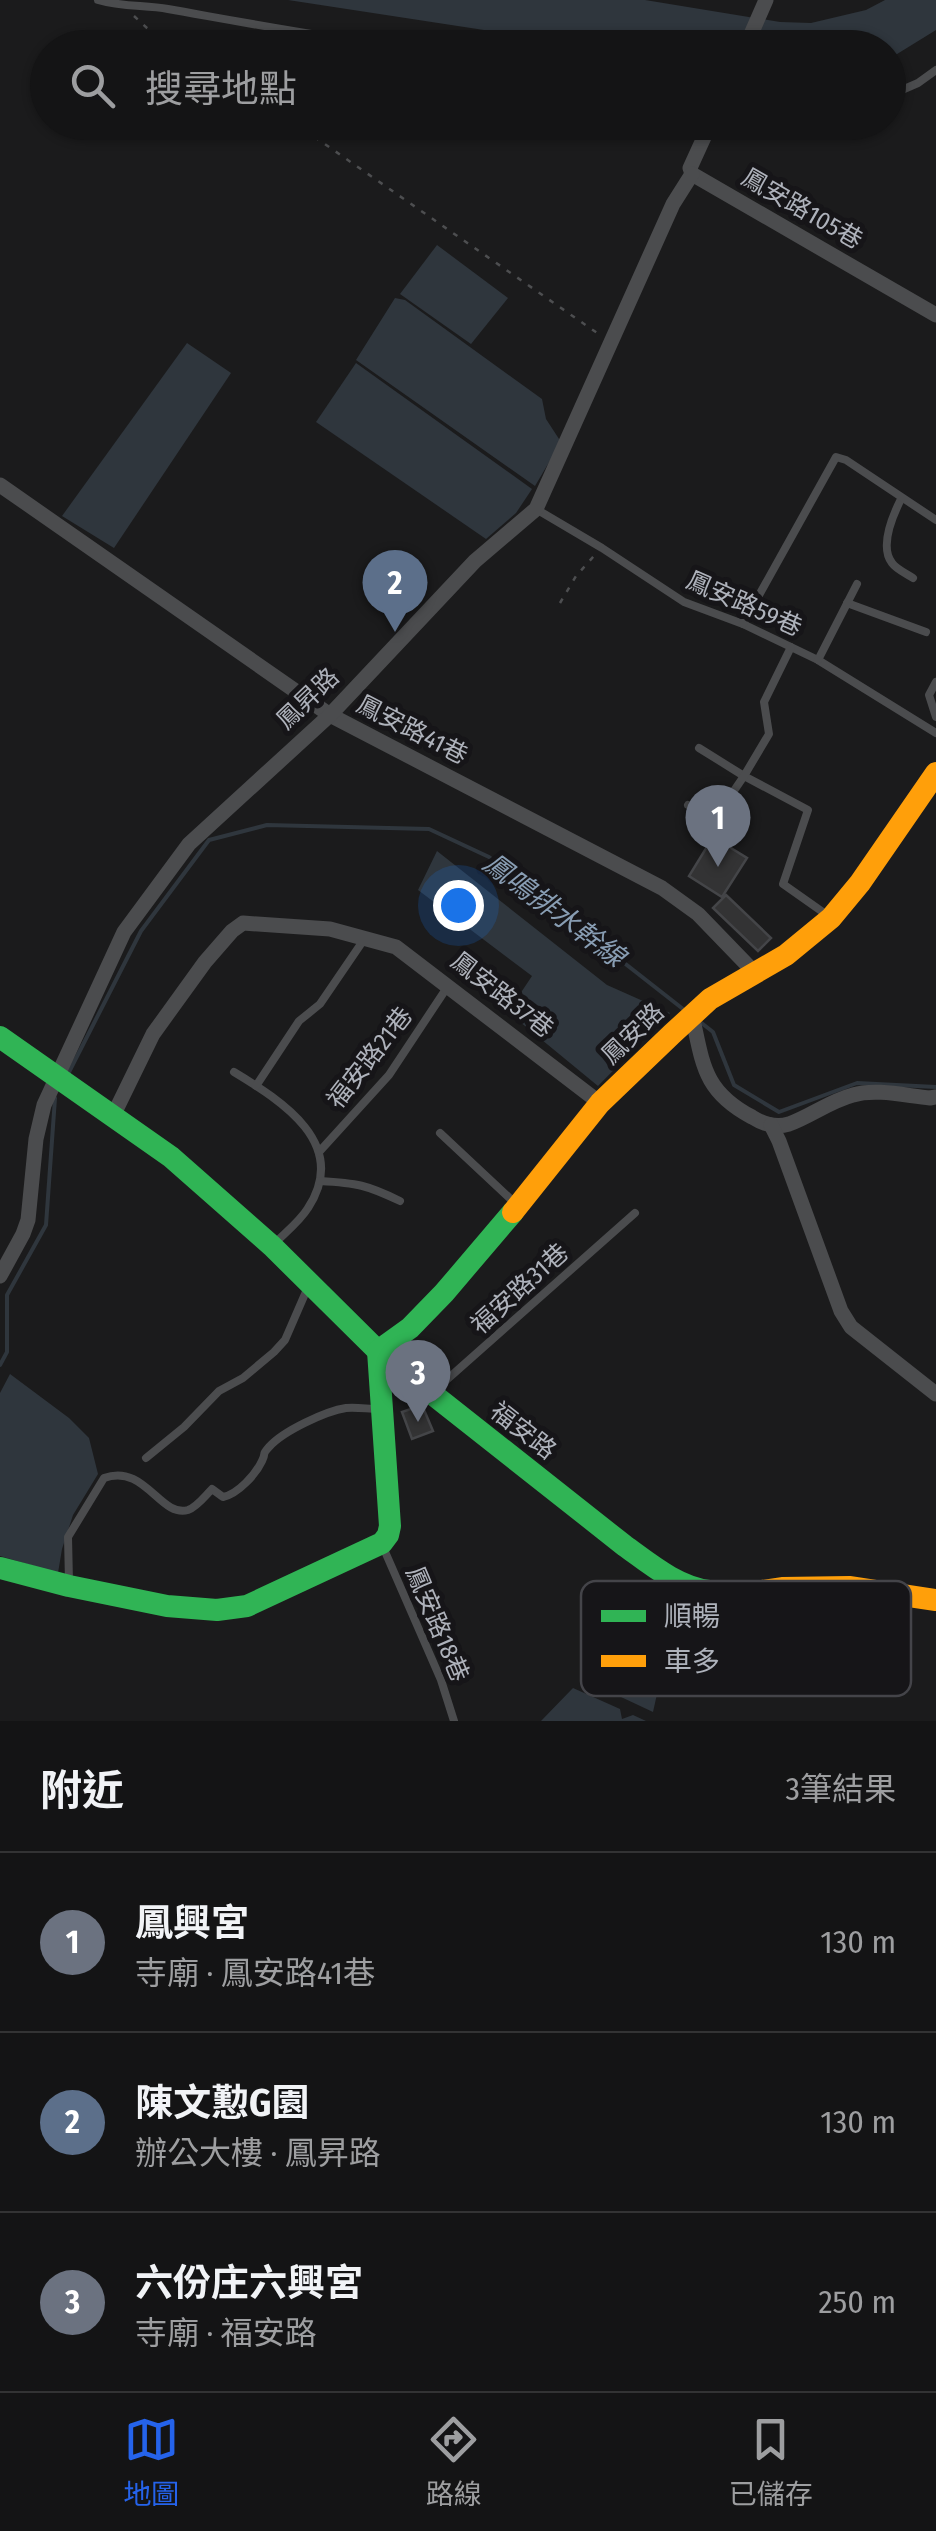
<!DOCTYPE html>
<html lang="zh-TW">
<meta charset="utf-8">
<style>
:root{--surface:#141415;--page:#1d1d1e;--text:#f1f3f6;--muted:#9d9ea0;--line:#333334;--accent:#2563eb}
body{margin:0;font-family:"Fira Sans Condensed","Noto Sans TC",sans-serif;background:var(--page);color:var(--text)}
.you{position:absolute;left:458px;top:905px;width:35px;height:35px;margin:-25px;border:8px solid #fff;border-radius:50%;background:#1a73e8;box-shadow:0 0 0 15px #1a73e833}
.badge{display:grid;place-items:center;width:65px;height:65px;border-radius:50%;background:var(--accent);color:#fff;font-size:32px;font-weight:700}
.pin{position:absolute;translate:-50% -82px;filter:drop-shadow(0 2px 5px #0008)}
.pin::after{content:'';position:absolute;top:52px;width:35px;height:30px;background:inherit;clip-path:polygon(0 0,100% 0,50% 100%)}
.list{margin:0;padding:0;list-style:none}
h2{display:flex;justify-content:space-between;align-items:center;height:130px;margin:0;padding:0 40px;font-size:42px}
h2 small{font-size:32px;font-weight:400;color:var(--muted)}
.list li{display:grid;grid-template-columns:65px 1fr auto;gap:30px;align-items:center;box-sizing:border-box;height:180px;padding:0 40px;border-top:2px solid var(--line)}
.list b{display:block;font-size:38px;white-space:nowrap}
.list p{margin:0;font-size:32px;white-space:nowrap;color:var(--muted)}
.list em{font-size:32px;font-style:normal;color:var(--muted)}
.icon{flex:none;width:55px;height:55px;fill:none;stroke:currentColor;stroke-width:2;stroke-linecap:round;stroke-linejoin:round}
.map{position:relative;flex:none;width:936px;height:1721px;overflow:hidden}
.search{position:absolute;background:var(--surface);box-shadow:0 2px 8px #0004;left:30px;right:30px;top:30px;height:110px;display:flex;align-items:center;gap:25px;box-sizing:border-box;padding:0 35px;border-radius:55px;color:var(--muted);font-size:38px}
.sheet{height:670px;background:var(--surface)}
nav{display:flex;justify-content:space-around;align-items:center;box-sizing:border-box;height:140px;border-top:2px solid var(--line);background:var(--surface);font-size:28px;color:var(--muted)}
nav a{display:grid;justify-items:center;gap:5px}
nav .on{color:var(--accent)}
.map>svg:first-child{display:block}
.water{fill:#2f363d}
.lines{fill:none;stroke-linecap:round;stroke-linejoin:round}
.stream{stroke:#2f363d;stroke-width:4}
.building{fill:#333334;stroke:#444548;stroke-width:2.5}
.path{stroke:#4d4e50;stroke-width:2.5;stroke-dasharray:5 8;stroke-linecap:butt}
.lane{stroke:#4b4c4e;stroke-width:8}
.street{stroke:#4b4c4e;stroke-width:15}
.fast{stroke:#30b455;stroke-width:22}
.slow{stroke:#ff9f0a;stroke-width:22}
.labels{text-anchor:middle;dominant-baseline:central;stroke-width:10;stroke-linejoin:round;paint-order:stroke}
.street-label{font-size:25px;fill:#aeb2bb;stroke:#161518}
.water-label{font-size:28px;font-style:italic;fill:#889db3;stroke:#161518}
.key{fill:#161518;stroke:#444449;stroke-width:2.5}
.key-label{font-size:28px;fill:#aeb2bb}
</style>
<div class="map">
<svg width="936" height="1721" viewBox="0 0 936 1721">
<rect width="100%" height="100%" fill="#1b1b1c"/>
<g class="water">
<path d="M288,0h357l135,22 31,1 55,-13 19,-10h51v30l-47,29 -1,-11 -294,-1z"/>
<path d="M437,245l71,53 -37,46 -71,-50z"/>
<path d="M395,298l10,2 137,99 4,20 15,23 -26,44 -179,-126z"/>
<path d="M187,343l44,30 -117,175 -52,-32z"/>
<path d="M356,363l176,126 -16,24 -30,26 -170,-117z"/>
<path d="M437,851l170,134 63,28 -72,73 -90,-74 24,-36 -114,-86z"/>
<path d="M10,1374l59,44 20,20 9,36 -25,41 -11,34 -4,24 -58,-17v-163z"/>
<path d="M639,1580l10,1 29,19 -25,112 -64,-30z"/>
<path d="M573,1688l47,21 2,10 11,-4 13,6h-105z"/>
</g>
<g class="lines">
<g class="stream">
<path d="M699,1021l14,11 21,53 45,27 78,-29 79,4"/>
<path d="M67,1076l74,-145 68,-91 58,-15 162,4 60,28 194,152"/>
<path d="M0,1365l7,-13v-57l39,-70 9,-127"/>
</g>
</g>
<g class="building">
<path d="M713,837l34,21 -25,39 -33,-21z"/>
<path d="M726,895l45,43 -13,13 -45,-43z"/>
<path d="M422,1405l11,26 -21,8 -10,-27z"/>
</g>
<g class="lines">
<g class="path">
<path d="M134,16l13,12 30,20"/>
<path d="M293,122l307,213"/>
<path d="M560,603l16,-27 18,-20"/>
</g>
<g class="lane">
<path d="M98,0c23,7 47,5 70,9 79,14 158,29 238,39"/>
<path d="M888,96l30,-13 18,-13"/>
<path d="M901,499c-8,16 -22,47 -9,64 4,6 15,11 21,15"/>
<path d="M536,509l66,39 82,54 59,22 75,36 118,73"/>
<path d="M847,603l79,29"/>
<path d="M743,624l93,-167 10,3 90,60"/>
<path d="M818,660l39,-76"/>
<path d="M936,682l-7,13 7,22"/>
<path d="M699,748l45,28 64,34 -25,74 44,31"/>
<path d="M688,805l28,12 28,-41 25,-42 -5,-32 27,-55"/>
<path d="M234,1072c48,29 116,72 74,136 -8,13 -22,24 -32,34"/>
<path d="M256,1086l43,-65 21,-17 45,-66"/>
<path d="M440,1133l77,72"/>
<path d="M319,1152l70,-77 59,-89"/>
<path d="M320,1181c37,2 47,4 80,20"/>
<path d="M434,1391l201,-178"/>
<path d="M146,1458l38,-31 35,-36 24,-13 31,-26 11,-12 23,-53"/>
<path d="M383,1547l58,133 13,41"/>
<path d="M69,1582l-1,-45 36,-59c41,-15 56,40 84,32 9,-3 17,-14 24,-21l11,8c15,-3 33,-23 39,-36 5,-11 -1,-5 7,-14 14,-16 57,-36 77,-39 11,-1 22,1 32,1"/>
</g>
<g class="street">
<path d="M745,48l21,-48"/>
<path d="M711,122l-21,46 2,6 244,141"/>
<path d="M0,485l330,230 332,173 36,26 58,60"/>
<path d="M692,1015c11,49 11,76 60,102 11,7 24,11 37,7 22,-8 41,-23 64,-29 23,-7 54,1 77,3l6,-1"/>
<path d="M113,1116l40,-82 52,-72 27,-31 11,-8 87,6 66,18 204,156"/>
<path d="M771,1125l8,16 62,170 10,16 85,67"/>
<path d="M0,1276l23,-42 5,-14 8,-81 8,-34 80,-173 65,-88 141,-129 145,-154 61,-52 137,-305 19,-30"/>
</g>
<g class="fast">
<path d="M0,1037l171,120 101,89 106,105 247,195c25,18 52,41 84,45"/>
<path d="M0,1568l69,18 98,20 50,4 30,-4 135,-63 6,-8 2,-9 -12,-175 32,-23 34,-35 69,-81"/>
</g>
<g class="slow">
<path d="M513,1212l87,-109 73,-70 37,-34 76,-44 45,-37 29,-35 76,-110"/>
<path d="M709,1591l27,4 46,-7 67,-1 87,13"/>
</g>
</g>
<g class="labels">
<g class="street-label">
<text transform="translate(802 209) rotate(30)">鳳安路105巷</text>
<text transform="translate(744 604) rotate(24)">鳳安路59巷</text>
<text transform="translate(308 699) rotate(-44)">鳳昇路</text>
<text transform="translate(412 730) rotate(27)">鳳安路41巷</text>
<text transform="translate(502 995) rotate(38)">鳳安路37巷</text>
<text transform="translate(633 1034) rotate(-44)">鳳安路</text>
<text transform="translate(370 1058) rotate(-52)">福安路21巷</text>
<text transform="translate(520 1289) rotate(-42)">福安路31巷</text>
<text transform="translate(523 1431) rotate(38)">福安路</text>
<text transform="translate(437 1624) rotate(67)">鳳安路18巷</text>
</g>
<g class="water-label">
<text transform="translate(554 910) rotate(37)">鳳鳴排水幹線</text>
</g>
</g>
<rect x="581" y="1581" width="330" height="115" rx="15" class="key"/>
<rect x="601" y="1610" width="45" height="12" fill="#30b455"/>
<rect x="601" y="1655" width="45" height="12" fill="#ff9f0a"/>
<g class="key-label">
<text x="664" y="1626">順暢</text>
<text x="664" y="1671">車多</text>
</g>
</svg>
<div class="you"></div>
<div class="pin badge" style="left:718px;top:867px;background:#6b7280">1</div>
<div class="pin badge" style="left:395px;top:632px;background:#5c6f8a">2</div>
<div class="pin badge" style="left:418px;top:1422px;background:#6b7280">3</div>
<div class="search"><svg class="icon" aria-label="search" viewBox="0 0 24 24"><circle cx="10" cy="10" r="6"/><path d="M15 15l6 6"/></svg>搜尋地點</div>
</div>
<section class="sheet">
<h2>附近<small>3筆結果</small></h2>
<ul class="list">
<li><span class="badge" style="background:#6b7280">1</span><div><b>鳳興宮</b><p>寺廟 · 鳳安路41巷</p></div><em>130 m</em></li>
<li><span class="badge" style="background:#5c6f8a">2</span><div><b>陳文懃G園</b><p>辦公大樓 · 鳳昇路</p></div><em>130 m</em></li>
<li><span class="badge" style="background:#6b7280">3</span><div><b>六份庄六興宮</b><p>寺廟 · 福安路</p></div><em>250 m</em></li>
</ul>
</section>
<nav>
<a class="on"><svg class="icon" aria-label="map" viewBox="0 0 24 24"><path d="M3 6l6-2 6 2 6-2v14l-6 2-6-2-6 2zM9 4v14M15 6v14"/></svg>地圖</a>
<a><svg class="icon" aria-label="directions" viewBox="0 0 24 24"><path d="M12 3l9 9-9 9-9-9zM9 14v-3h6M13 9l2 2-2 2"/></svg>路線</a>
<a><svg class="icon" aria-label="saved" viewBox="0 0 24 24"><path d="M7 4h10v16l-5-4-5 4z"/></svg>已儲存</a>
</nav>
